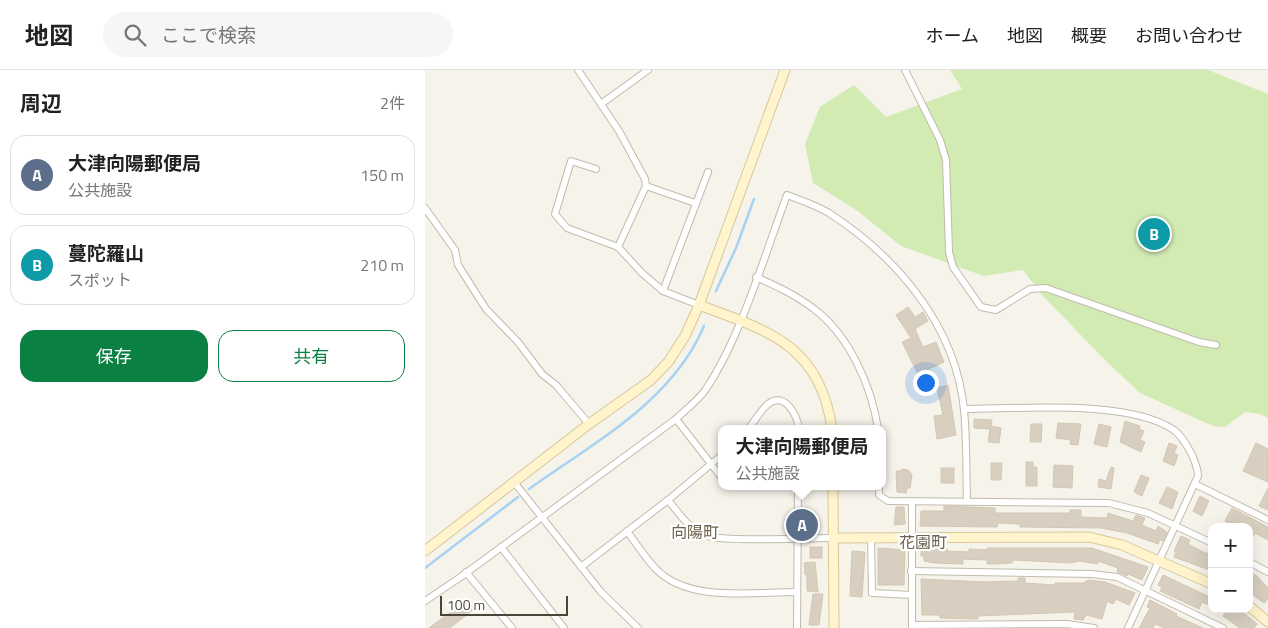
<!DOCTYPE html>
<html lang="ja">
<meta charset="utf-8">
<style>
:root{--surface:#fff;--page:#f6f6f6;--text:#222;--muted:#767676;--line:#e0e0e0;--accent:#0b8043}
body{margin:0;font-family:"Titillium Web","Noto Sans JP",sans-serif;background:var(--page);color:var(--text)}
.controls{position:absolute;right:15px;bottom:15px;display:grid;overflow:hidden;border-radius:10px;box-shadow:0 5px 20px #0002}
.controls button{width:45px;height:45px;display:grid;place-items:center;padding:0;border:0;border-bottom:1px solid var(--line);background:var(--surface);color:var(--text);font:25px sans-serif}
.scale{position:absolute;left:15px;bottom:12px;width:128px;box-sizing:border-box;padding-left:5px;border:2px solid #4b4438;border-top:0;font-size:14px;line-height:18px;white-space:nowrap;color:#4b4438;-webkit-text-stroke:4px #fff;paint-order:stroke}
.you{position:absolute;left:500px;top:312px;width:18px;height:18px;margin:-12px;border:4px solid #fff;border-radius:50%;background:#1a73e8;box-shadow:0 0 0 8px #1a73e833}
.badge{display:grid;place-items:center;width:32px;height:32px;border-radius:50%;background:var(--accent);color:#fff;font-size:16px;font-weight:700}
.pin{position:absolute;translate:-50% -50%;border:2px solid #fff;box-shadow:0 1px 5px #0006}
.popup{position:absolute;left:293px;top:355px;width:168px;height:65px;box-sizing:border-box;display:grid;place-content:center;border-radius:10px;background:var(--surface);filter:drop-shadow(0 1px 4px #0005);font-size:16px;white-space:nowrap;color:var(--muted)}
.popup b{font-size:19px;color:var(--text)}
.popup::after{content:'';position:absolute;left:50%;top:100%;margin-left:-10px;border:10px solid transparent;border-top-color:var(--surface)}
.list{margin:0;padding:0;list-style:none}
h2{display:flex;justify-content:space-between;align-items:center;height:65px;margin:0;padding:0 20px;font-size:21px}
h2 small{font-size:16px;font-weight:400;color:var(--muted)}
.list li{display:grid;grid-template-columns:32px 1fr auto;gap:15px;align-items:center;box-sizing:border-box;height:80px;margin:0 10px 10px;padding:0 10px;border:1px solid var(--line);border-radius:15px}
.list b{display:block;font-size:19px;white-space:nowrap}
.list p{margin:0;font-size:16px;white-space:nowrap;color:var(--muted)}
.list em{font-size:16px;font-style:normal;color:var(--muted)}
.actions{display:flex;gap:10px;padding:15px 20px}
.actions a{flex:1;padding:11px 0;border:1px solid var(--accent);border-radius:15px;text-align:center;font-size:18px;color:var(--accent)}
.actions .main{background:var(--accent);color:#fff}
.icon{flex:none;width:28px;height:28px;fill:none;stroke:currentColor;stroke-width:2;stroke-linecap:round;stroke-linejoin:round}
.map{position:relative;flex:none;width:843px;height:558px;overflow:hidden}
header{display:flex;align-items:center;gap:30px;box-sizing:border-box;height:70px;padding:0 25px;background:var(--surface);border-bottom:1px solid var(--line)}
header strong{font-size:24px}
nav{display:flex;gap:28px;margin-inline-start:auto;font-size:18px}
.search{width:350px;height:45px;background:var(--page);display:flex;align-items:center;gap:12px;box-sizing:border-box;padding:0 18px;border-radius:28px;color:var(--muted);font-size:19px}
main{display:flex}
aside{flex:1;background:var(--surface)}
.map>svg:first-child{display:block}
.green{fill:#d1ebb3}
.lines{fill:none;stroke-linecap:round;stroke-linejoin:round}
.stream{stroke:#a7d2f3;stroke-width:2.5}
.building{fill:#d8cfc0;stroke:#d3c7b3}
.street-casing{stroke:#c2bbad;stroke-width:8}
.secondary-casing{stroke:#d7c89a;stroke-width:11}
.street{stroke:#fff;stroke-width:6}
.secondary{stroke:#fff4cc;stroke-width:9}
.labels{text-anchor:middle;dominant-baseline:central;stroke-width:4.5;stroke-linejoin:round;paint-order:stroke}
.quarter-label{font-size:16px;fill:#6e624f;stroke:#fff}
</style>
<header>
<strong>地図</strong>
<div class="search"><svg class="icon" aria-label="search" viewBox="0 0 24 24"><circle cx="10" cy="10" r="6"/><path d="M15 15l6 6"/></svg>ここで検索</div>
<nav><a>ホーム</a><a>地図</a><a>概要</a><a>お問い合わせ</a></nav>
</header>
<main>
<aside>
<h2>周辺<small>2件</small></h2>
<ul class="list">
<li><span class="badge" style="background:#5c6f8a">A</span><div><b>大津向陽郵便局</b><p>公共施設</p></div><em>150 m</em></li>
<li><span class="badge" style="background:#0f9aa8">B</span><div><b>蔓陀羅山</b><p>スポット</p></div><em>210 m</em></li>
</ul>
<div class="actions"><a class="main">保存</a><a>共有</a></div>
</aside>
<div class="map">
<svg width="843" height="558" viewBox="0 0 843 558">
<rect width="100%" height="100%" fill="#f6f3eb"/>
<path class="green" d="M525,0h258l60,24v324l-8,-4 -15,-2 -20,15 -12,-1 -73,-33 -34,-32 -65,-67 -18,-24 -39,6 -83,-30 -46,-37 -42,-26 -8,-39 15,-37 34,-22 32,32 76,-28z"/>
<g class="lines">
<g class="stream">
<path d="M291,221l20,-43 18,-49"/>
<path d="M104,419c64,-46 143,-87 175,-163"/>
<path d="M0,498l93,-71"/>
</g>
</g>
<g class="building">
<path d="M483,237l7,10 8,-5 5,9 -13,8 8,18 13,-5 8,20 -26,12 -16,-32 9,-4 -15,-23z"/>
<path d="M523,315l8,50 -19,4 -3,-23 9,-1 -6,-27z"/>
<path d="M549,349l18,1 -1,6 10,2 -2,15 -11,-1 2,-13 -16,-1z"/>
<path d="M700,351l15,5 -1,3 5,2 -4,9 5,2 -4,10 -21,-10z"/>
<path d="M633,353l23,1 -3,21 -8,-1 1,-4 -15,-2z"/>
<path d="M606,354h11l-1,18h-11z"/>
<path d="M674,354l12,3 -4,20 -13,-3z"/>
<path d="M744,373l8,3 -3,8 4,1 -4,11 -11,-5z"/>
<path d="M831,373l12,6v33l-25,-11z"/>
<path d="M601,392h7v5h4v19h-11z"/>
<path d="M566,393h11l-1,17h-10z"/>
<path d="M629,395l19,1 -1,22 -19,-1z"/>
<path d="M686,397l3,1 -3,21 -13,-2 1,-8 7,2z"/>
<rect x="516" y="398" width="13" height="15"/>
<path d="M477,399l6,1 4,5 -2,13h-3l-1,5 -9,-1 -1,-21h5z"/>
<path d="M716,405l8,3 -7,18 -8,-4z"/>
<path d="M742,417l11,5 -6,17 -13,-6z"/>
<path d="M843,418v22l-9,-4z"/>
<path d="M775,426l9,5 -7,15 -9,-5z"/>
<path d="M519,436l51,2v5h75v-3h11v7l26,1 1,-5 25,8 3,-6 9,3 -3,7 14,6 2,-5 9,6 -4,9 -3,-1 -2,4 -31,-11 -26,-5 -81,-1v-3l-22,-1 -1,4 -77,-1 1,-15h23z"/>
<path d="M471,437h8l1,17 -11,1z"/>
<path d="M807,438l36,19v13l-13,-7 -6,12v-18h-13l-11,-6z"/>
<path d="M756,466l9,4 -2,4 19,10 3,-7 2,1v23l-38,-14 2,-5 -2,-1z"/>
<rect x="385" y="477" width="12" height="11"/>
<path d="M453,478l27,2 -1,35h-26z"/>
<path d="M496,478h26v3l22,1v-3l18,1v-2h105l56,19 -6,13 -14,-6 -1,2 -10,-4 1,-4 -20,-7v3l-19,-3 -8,2 -58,-3 -1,3 -16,1h-9v-4l-24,-1v5l-28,-1 -11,-2v-5h-3z"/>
<path d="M427,481l13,1 -3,45 -12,-1z"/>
<path d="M390,492l3,30 -11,-1v-17l-2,1 -1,-12z"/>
<path d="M824,501l8,5 11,12v11l-4,4 -15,-11z"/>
<path d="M738,505l49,23v8l-10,-4 -3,7 -39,-18 2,-4 -4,-2z"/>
<path d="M593,508h7v5l30,2v-2h29l4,-3 17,2 30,11 -6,12 -13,-6 -3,5 -6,-3 -5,18 -16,-4 -3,5 -9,-1 1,-7 -97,4v3l-38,-1v-3h-18l-1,-36 64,3 33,-1z"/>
<path d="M388,524h10l-4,31h-10z"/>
<path d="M42,530l7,9 -24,19h-21z"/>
<path d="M725,530l27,14 -1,2 27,12h-38l-10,-4 -2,4h-14l11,-20 -3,-1z"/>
<path d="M803,539h11l18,15 -3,4h-14l-17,-12z"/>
</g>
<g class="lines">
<defs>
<g id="street">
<path d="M153,0l41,61 26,48 1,7"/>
<path d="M480,0l35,70 6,20 3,92 4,15 28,40 15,3 34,-21 16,-1 153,54 17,3"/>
<path d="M176,34l47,-34"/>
<path d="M171,99l-25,-8 -16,53 12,14 51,19"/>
<path d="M270,133l-49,-17 -28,61 24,26 21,18 36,14"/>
<path d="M0,138l30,42 3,15 28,44 32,33 24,32 14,11 33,39"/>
<path d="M331,207c20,9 40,18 58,32 35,26 58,78 64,120"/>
<path d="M238,221l45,-119"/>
<path d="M539,339c55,0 164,-10 210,21 8,6 13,15 18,25 3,7 6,13 6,21l-70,152"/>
<path d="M251,349l46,59"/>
<path d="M323,359c7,-8 12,-18 20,-25 17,-13 29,11 31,25"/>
<path d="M89,412l87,110 37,36"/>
<path d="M770,414l73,36"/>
<path d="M454,416v9l9,6 221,2 39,10 64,30"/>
<path d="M243,430c10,12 19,26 33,34 17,9 107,4 132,4"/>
<path d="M487,431v126"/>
<path d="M202,461c9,13 18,26 28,37 32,35 98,24 141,24"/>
<path d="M446,467l1,56 40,2"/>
<path d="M76,477l63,81"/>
<path d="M824,492l19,10"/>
<path d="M156,497l87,-67 54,-45"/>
<path d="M486,501l181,3 25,3 106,51"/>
<path d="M41,502l46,56"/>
<path d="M0,531l37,-25 214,-157c10,-10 23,-19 30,-30 35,-52 59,-135 81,-194 13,5 29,10 42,18 68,44 127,113 135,197 3,30 2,61 3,91"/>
<path d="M487,555l155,-1 27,4"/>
<path d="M372,558l1,-142"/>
</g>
<g id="secondary">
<path d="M274,235c70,26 121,40 133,124"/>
<path d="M408,416l1,142"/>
<path d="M408,468l256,-1 33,8 90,39"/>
<path d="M0,481l164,-127 62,-44 18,-19 16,-25 14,-31 86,-235"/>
<path d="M824,536l19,16"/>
</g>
</defs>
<use href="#street" class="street-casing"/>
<use href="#secondary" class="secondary-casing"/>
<use href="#street" class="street"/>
<use href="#secondary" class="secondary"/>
</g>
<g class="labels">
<g class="quarter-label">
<text x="270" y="462">向陽町</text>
<text x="498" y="472">花園町</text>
</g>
</g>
</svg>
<div class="controls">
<button>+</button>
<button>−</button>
</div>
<div class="scale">100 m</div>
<div class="you"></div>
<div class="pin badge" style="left:377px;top:455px;background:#5c6f8a">A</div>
<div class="popup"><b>大津向陽郵便局</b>公共施設</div>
<div class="pin badge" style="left:729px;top:164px;background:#0f9aa8">B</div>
</div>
</main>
